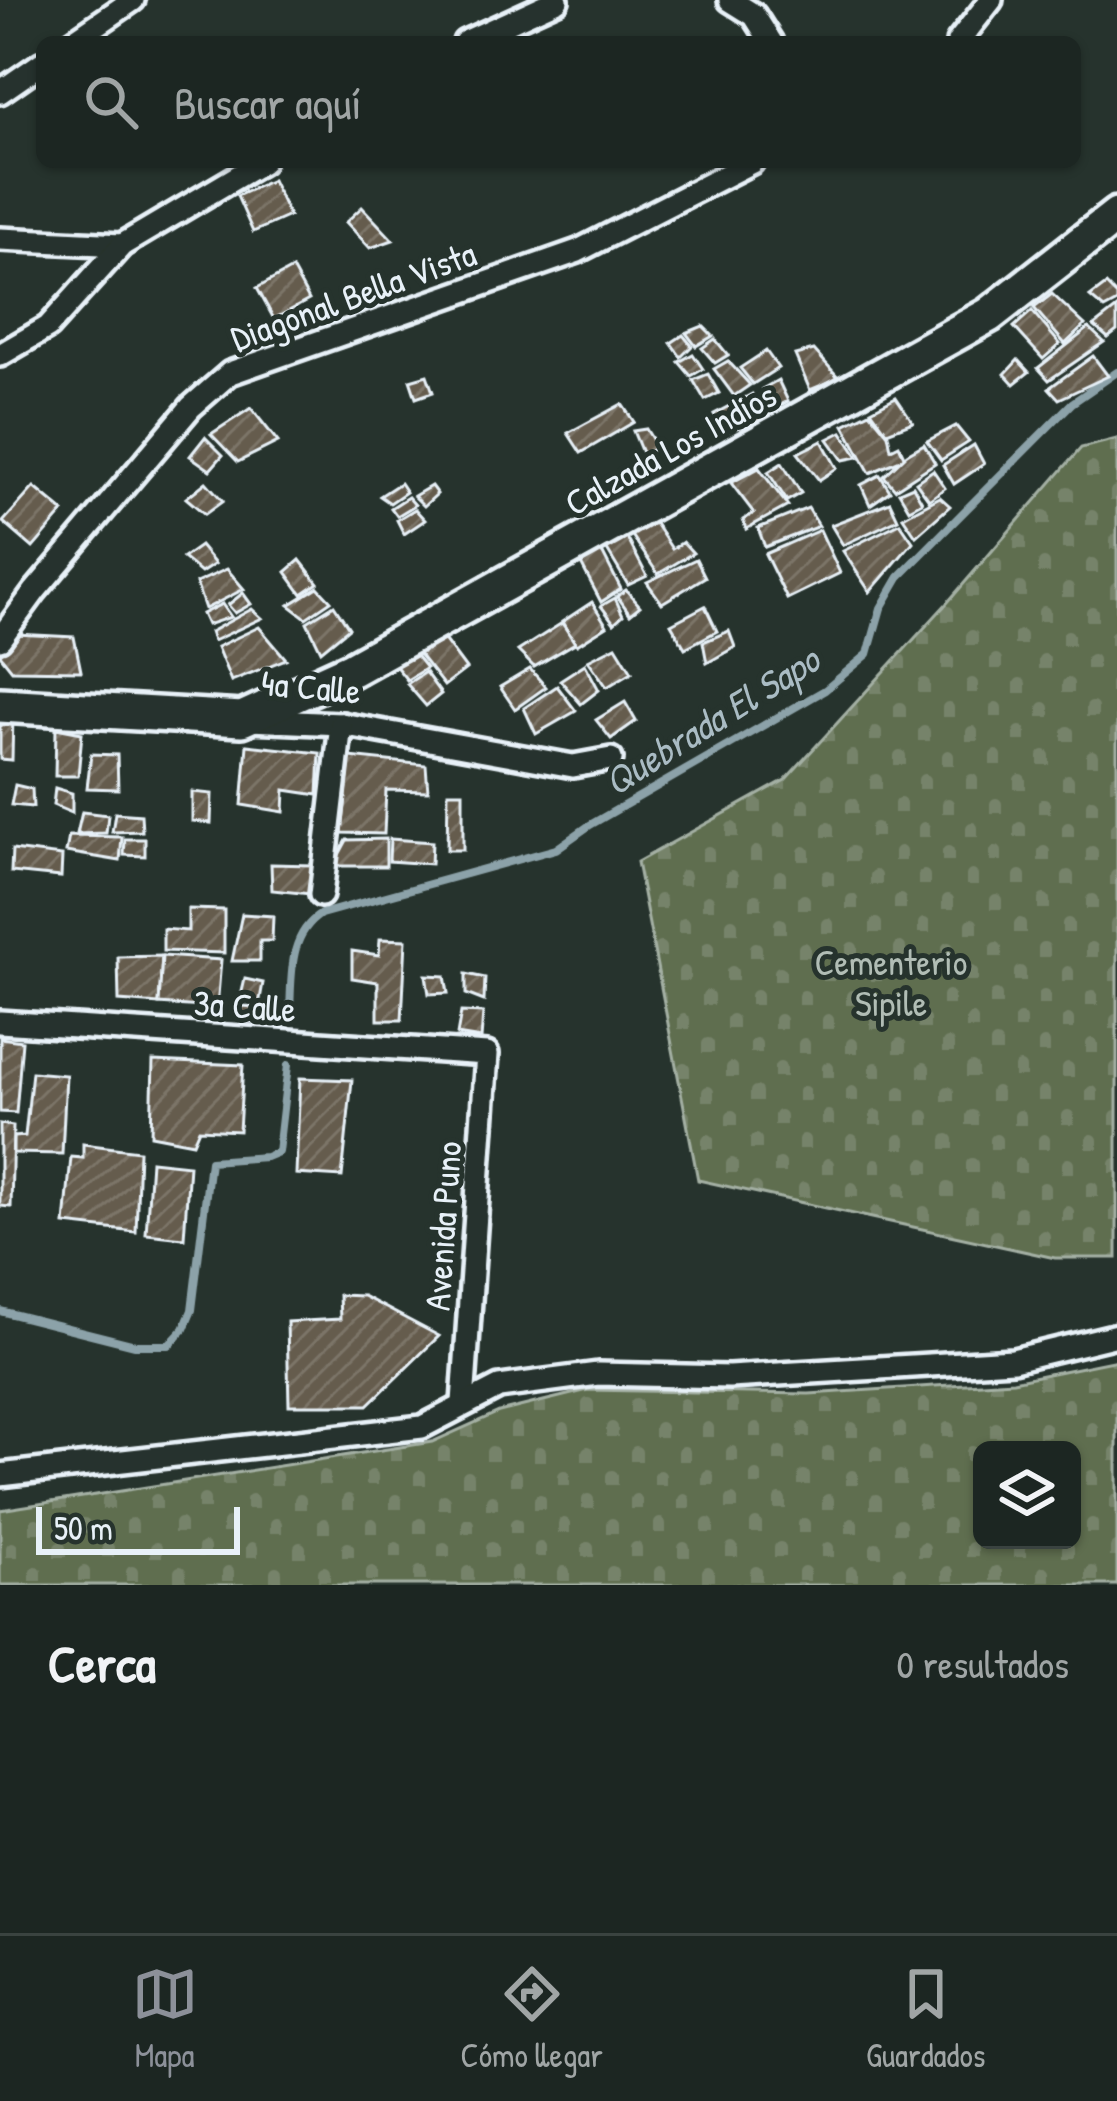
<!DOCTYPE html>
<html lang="es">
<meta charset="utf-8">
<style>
:root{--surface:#1c2622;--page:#252e2a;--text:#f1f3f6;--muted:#a0a5a5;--line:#3a4340;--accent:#8c9099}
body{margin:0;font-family:"Patrick Hand",sans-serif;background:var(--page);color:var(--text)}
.controls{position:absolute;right:36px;bottom:36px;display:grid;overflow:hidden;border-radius:18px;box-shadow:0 3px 9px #0004}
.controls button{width:108px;height:108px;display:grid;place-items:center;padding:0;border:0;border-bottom:3px solid var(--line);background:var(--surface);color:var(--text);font:60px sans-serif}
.scale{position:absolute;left:36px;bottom:30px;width:204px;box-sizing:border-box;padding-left:12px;border:6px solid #e8f1f8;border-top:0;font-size:33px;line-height:42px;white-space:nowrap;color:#e8f1f8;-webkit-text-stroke:9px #26332d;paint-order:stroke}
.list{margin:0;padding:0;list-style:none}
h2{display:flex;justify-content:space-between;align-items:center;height:156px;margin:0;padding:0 48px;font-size:51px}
h2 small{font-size:39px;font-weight:400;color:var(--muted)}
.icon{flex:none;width:66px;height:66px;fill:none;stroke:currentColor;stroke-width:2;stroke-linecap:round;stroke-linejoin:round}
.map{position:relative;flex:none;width:1117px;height:1585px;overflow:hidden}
.search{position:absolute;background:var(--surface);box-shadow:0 3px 9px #0004;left:36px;right:36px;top:36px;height:132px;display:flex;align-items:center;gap:30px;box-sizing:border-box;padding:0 42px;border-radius:18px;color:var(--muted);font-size:45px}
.sheet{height:348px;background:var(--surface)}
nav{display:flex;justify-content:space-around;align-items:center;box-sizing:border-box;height:168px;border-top:3px solid var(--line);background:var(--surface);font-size:33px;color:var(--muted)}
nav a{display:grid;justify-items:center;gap:6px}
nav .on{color:var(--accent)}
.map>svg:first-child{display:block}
.cemetery{fill:url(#cemetery-stones);stroke:#a4b0a4;stroke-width:3;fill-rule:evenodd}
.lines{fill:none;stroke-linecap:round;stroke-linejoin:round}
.stream{stroke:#8ca2a9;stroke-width:8}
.building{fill:url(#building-hatch);stroke:#e8f1f8;stroke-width:3}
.street-casing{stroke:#e8f1f8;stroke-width:30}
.secondary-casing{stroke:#e8f1f8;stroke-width:42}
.street{stroke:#26332d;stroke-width:21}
.secondary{stroke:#26332d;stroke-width:33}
.labels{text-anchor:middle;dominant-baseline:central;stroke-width:10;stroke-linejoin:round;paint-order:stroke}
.street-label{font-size:36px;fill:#e8f1f8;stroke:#26332d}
.park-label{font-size:36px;fill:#b1bdb5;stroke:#26332d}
.water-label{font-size:39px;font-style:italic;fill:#aabcc4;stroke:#26332d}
</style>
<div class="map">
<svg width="1117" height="1585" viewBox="0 0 1117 1585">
<defs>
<pattern id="cemetery-stones" width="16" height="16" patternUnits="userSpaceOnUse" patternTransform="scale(3)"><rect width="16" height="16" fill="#5f6e50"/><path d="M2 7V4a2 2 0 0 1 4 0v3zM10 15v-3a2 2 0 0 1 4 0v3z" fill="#76836a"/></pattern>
<pattern id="building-hatch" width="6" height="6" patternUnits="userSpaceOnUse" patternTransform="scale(3)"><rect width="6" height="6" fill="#655c4e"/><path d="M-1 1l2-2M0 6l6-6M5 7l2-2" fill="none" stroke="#7b7468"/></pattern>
</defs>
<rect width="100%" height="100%" fill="#26332d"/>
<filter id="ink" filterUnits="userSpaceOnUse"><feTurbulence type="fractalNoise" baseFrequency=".00833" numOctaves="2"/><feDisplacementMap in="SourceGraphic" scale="24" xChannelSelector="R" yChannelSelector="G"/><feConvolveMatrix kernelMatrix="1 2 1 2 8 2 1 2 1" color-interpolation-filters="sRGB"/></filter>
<g filter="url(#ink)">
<g class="cemetery">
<path d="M1117,439v819h-62l-357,-78 -61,-318 148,-82 163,-178 133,-154z"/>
<path d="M1117,1360v225h-1117v-75l432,-68 67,-30 89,-22 221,4 204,-13zM982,1450h90v90h-90z"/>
</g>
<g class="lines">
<g class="stream">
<path d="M290,1011c2,-36 -2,-76 31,-97l235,-65 34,-24 235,-135 43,-36 13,-46 18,-31 173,-174 45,-31"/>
<path d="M0,1311l135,34h34l15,-16 8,-19 18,-149 56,-4 12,-5 10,-87"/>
</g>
</g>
<g class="building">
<path d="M272,180l17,36 -36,16 -16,-36z"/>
<path d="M362,207l31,33 -23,8 -24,-26z"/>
<path d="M292,269l17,31 -35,19 -17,-31z"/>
<path d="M1106,285l11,11v6l-13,7 -14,-12z"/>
<path d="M1052,294l33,31 -20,19 -31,-36z"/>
<path d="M1117,308v23l-9,7 -14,-12z"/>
<path d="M1032,311l28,33 -17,15 -29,-32z"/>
<path d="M703,326l10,10 -17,10 -10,-13z"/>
<path d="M1089,328l15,14 -55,38 -11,-12z"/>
<path d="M683,335l9,11 -11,11 -10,-14z"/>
<path d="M715,339l13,16 -13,8 -13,-15z"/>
<path d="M814,350l25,28 -29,12 -15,-35z"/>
<path d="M766,351l12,17 -25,16 -13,-16z"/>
<path d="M693,354l10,15 -12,7 -12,-14z"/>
<path d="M1093,356l15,20 -49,23 -10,-11z"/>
<path d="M1018,360l11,12 -15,12 -9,-10z"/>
<path d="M728,361l22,24 -16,11 -20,-27z"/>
<path d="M708,374l11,19 -14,7 -12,-20z"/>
<path d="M427,375l6,17 -17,6 -6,-18z"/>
<path d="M778,380l10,21 -15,8 -11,-20z"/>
<path d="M752,394l11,27 -38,10 -11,-17z"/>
<path d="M896,397l17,25 -26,10 -16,-22z"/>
<path d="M622,404l12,18 -53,31 -13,-20z"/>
<path d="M251,408l27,34 -40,20 -27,-28z"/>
<path d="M870,412l18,22 3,15 8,-4 6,13 -35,15 -26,-48z"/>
<path d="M956,426l13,16 -28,18 -14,-19z"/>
<path d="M646,429l11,18 -14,8 -10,-24z"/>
<path d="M842,432l16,25 -15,3 -15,-21z"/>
<path d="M205,437l18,18 -13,15 -20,-14z"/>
<path d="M822,441l15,27 -18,12 -21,-27z"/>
<path d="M924,444l11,19 -40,26 -11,-13 23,-22z"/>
<path d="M974,445l10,19 -30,20 -11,-19z"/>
<path d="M782,463l19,30 -14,8 -19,-29z"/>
<path d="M759,468l29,38 -42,23 -3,-9 11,-7 -23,-30z"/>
<path d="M933,470l12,18 -16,12 -13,-18z"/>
<path d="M880,475l10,16 -20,14 -9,-20z"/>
<path d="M206,482l17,19 -18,13 -19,-16z"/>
<path d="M400,483l6,9 -16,11 -10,-7z"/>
<path d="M431,486l6,8 -13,12 -10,-10z"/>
<path d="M913,486l9,16 -13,7 -10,-17z"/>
<path d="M34,487l30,25 -31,36 -30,-26z"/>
<path d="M408,497l7,8 -18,11 -6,-8z"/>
<path d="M940,497l10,9 -34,30 -13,-19z"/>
<path d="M890,502l8,17 -55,26 -12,-20z"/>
<path d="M808,508l11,18 -54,21 -7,-19z"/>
<path d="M415,509l10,11 -21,14 -7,-14z"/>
<path d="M650,516l22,33 11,-7 10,11 -35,21 -33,-49z"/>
<path d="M900,523l13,19 -43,50 -27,-41z"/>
<path d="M623,530l24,46 -19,9 -27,-45z"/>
<path d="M820,530l20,43 -53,26 -22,-45z"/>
<path d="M598,544l23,45 -20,13 -25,-48z"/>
<path d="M200,546l15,18 -14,9 -18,-15z"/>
<path d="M696,559l9,18 -43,26 -15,-21z"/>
<path d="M300,560l18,23 -16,11 -16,-22z"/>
<path d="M227,569l17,20 -39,20 -9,-26z"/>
<path d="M318,587l13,14 -25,17 -17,-13z"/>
<path d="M626,590l14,16 -10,8 -13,-18z"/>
<path d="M243,593l8,11 -16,9 -7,-8z"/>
<path d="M615,598l8,17 -9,8 -13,-17z"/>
<path d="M592,602l15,24 -30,19 -15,-23z"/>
<path d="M222,604l9,13 -24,8 -5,-11z"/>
<path d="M334,605l15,23 -28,23 -14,-29z"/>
<path d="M705,606l12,25 -32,17 -14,-24z"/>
<path d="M252,609l10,9 -49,23 -3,-9z"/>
<path d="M562,623l13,20 -41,24 -16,-16z"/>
<path d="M259,627l27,32 -55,22 -14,-34z"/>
<path d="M437,630l29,39 -22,17 -32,-41z"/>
<path d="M729,631l6,16 -28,16 -4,-21z"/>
<path d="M15,634l59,3 7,34 -69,-1 -12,-15z"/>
<path d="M616,646l16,26 -25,15 -19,-27z"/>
<path d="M409,647l17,21 -19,12 -17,-21z"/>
<path d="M585,664l14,26 -18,14 -21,-24z"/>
<path d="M530,669l16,18 -31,22 -15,-22z"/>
<path d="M425,672l16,22 -15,12 -19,-22z"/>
<path d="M557,686l19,25 -40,23 -12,-26z"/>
<path d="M625,702l11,19 -25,18 -15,-19z"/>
<path d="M0,713l13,1 -1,46 -12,-1z"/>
<path d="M56,728l26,5 -4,43h-23z"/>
<path d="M247,745l73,8 -2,42 -33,-5 -1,22 -42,-7z"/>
<path d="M91,754l26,1 1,34 -31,-1z"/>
<path d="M350,757l76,8 2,26 -42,-1 -2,44 -42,-1z"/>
<path d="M15,785l17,4 1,18 -22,-2z"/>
<path d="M55,788l17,5v20l-19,-8z"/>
<path d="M192,792l20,2 -1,29 -19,-2z"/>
<path d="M448,792h15v58h-16z"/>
<path d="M82,812l26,3 -2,18 -29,1z"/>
<path d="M115,813l26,2 1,16 -30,1z"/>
<path d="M69,836l53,1 -2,24 -54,-9z"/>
<path d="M125,839h20v17l-21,-1z"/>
<path d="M386,839v27h-53l14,-26z"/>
<path d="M390,839l42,3 -1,22 -42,-3z"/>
<path d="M12,850l50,6 -1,21 -50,-5z"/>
<path d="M271,864l41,1 -1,29 -39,-4z"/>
<path d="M188,909l36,1v43l-61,-2v-22l25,2z"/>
<path d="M242,914l31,2 -1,25h-12v20h-28z"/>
<path d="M380,939l26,1 -4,80h-24v-38l-26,-4v-27l27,4z"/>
<path d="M162,956l-3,48 -40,-3 -1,-44z"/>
<path d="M162,956l59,4 -4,48 -58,-4z"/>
<path d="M466,974l19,4 -1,23 -18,-7z"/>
<path d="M426,975l19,1 3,17 -19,1z"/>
<path d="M245,979l18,4 -4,22 -19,-5z"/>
<path d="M242,1006l12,1 1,15h-14z"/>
<path d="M461,1012l22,1 -2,26 -24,-4z"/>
<path d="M0,1038l22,3 -6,72 -16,-1z"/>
<path d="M153,1061l90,4 -4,66 -40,-2 -6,14 -42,-8z"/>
<path d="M32,1072l34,3 -4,79 -49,-1v-16l12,-1z"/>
<path d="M300,1078l52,2 -10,97 -46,-3z"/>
<path d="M0,1124l13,2 -2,81 -11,-1z"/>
<path d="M83,1144l56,7 -3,81 -71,-8 6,-67 12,1z"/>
<path d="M151,1161l38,4 -5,73 -38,-4z"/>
<path d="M339,1295l24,1 76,40 -71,69h-79l-2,-83 53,-3z"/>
</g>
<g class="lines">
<defs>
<g id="street">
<path d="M730,0l24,15 17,27"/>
<path d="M72,42l61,-42"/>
<path d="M465,42l92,-42"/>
<path d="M958,42l33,-42"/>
<path d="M0,92l42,-29"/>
<path d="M0,239l122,6"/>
<path d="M0,355l48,-28 74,-82 140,-83"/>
<path d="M0,639l35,-48 156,-184 39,-34 348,-122 174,-89"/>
<path d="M249,720l92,4 232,42 38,-7"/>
<path d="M321,895l20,-171"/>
<path d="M0,1022l487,32 -24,349"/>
<path d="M0,1475l422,-48 77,-40 99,-13 131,3 284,-17 104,-25"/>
</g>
<path id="secondary" d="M0,705l242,14 110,-50 637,-354 128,-100"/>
</defs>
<use href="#street" class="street-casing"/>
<use href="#secondary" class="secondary-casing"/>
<use href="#street" class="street"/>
<use href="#secondary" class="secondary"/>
</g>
</g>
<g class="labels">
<g class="street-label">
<text transform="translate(353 295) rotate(-20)">Diagonal Bella Vista</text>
<text transform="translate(670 448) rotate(-29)">Calzada Los Indios</text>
<text transform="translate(311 686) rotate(5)">4a Calle</text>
<text transform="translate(245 1005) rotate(4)">3a Calle</text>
<text transform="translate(442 1226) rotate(-86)">Avenida Puno</text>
</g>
<g class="park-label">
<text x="891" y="961">Cementerio<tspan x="891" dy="41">Sipile</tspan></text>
</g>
<g class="water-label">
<text transform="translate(711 720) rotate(-32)">Quebrada El Sapo</text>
</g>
</g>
</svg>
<div class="controls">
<button><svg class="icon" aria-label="layers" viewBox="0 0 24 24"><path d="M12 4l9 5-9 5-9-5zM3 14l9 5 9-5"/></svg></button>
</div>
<div class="scale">50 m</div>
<div class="search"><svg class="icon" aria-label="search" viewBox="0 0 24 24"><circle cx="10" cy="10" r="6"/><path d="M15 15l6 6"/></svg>Buscar aquí</div>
</div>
<section class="sheet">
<h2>Cerca<small>0 resultados</small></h2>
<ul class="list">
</ul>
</section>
<nav>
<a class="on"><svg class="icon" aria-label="map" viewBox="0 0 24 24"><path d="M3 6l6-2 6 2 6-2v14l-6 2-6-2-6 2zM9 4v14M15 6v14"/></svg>Mapa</a>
<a><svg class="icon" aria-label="directions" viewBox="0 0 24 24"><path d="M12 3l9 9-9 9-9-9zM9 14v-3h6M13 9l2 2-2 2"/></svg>Cómo llegar</a>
<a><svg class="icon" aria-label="saved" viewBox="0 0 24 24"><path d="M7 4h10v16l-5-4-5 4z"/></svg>Guardados</a>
</nav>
